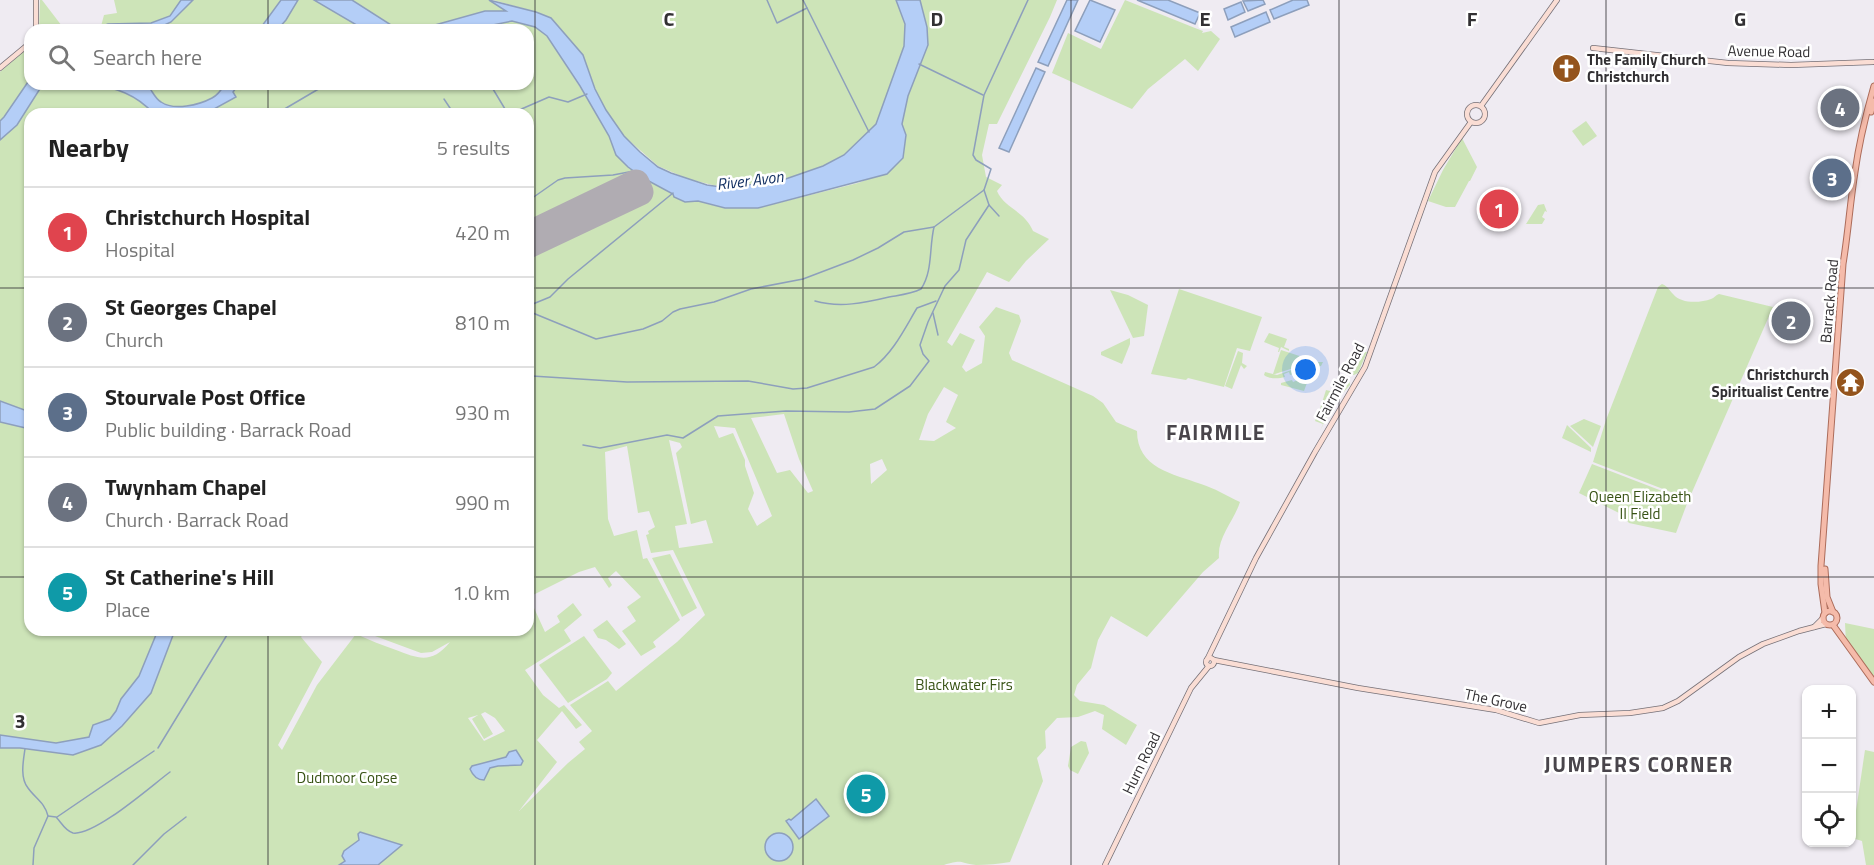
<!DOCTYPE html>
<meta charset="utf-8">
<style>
:root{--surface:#fff;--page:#f6f6f6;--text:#222;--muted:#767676;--line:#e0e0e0;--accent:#94541d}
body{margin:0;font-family:"Titillium Web",sans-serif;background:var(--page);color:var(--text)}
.controls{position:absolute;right:18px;bottom:18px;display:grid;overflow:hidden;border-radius:12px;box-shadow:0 2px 4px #0004}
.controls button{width:54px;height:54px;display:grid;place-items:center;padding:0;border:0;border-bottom:2px solid var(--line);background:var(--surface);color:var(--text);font:30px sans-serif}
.you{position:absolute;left:1306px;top:370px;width:21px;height:21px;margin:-15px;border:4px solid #fff;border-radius:50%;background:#1a73e8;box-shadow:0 0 0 9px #1a73e833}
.badge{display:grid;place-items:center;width:39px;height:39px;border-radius:50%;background:var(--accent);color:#fff;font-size:20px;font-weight:700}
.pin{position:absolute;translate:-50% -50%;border:3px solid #fff;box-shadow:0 2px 6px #0006}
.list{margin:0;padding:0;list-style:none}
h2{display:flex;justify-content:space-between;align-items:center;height:78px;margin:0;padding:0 24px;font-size:26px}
h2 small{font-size:20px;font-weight:400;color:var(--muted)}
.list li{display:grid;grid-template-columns:39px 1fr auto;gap:18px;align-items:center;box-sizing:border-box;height:90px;padding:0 24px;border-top:2px solid var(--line)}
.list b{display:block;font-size:22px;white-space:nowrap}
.list p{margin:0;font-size:20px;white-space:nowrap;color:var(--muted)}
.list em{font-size:20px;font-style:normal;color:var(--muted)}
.icon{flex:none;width:33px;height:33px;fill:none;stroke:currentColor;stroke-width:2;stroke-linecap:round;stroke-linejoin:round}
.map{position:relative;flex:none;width:1874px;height:865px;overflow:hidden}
.search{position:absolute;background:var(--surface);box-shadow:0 2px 4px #0004;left:24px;top:24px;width:510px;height:66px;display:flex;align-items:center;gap:15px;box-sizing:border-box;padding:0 21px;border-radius:18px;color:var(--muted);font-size:22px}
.panel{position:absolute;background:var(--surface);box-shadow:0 2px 4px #0004;left:24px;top:108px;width:510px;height:528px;border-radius:18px}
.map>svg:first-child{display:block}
.green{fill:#cde4b8;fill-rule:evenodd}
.water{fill:#b4cef7;stroke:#8d9fbc;stroke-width:1.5}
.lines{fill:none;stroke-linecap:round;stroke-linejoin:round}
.stream{stroke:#8d9fbc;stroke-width:1.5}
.runway{stroke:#b0acb2;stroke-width:27}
.secondary-casing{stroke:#757077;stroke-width:6}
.primary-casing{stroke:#ac6c5b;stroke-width:7}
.secondary{stroke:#faddd4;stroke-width:4.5}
.primary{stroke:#f5bbaa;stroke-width:5}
.grid{fill:none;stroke:#323033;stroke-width:1.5;stroke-opacity:0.55}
.labels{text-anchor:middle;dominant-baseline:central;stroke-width:5;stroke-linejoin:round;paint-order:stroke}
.street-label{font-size:15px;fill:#323033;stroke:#fff}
.poi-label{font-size:15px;font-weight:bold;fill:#323033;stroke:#fff;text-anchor:start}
.park-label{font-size:15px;fill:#375214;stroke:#fff}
.water-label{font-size:16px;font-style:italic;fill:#153264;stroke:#fff}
.district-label{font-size:21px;font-weight:bold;letter-spacing:1.5px;fill:#49454b;stroke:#fff}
.grid-label{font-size:20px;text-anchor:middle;font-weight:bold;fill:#323033;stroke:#fff;stroke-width:5;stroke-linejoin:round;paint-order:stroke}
</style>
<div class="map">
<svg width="1874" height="865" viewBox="0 0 1874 865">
<rect width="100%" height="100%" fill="#efebf2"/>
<g class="green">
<path d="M40,0h2l23,30h-26z"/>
<path d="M114,0h167l-22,30h-159l4,-15 13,-2z"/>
<path d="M298,0h16l51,30h-88l9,-10z"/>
<path d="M352,0h137l18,11h-22l-68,19h-18z"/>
<path d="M493,0h564l-7,17 -53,107h-8l-7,31 4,22 16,8 -5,6c7,17 28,20 36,40l16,8 -23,22 -17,21 -22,-10 -40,70 5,4 8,-13 15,7 -13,27 4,5 16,-9 3,-27 -6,-9 17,-20 23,8 2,6 -12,32 3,7 81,36 10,7 13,19 21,9c0,37 36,43 64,53 13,4 26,12 39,18 -6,19 -23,35 -21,56l-16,14 -56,65 -36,-21 -13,24 -7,28 -14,17 -3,10 6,6 24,4 33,20 -11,20 -24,-16 2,-14 -9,-4 -17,6 -21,1 -12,13 1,17 -9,10 6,23 -33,81c-11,2 -23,3 -34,3 -17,-2 -13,-6 -32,0h-566l24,-20 -42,-13 -1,8 -15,11 1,10 -6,4h-339v-443l30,7v201h276l-5,7 21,25 -44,83 4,5 35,-65 39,-51c13,6 26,11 40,16 23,9 36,14 54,-8l-18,10 -11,1 -46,-17 1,-6h152v-516h-323l30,-17 -2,-5 6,-8h289v-54h-60l44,-9 23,6 12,9 40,62 22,38 7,19 12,12 17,12 14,6 25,17 14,-1 18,5 42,2 100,-25 18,-7 11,-2 16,-16 3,-23 -29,-11 -33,31 -21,11 -46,16 -22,3 -20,-1 -14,3 -33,-8 -30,-13 -34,-30 -18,-26 -11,-21 -12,-34 -32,-37 -15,-6zM944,387l14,8 -12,27 10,6 -22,13 -15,-1 9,-26zM784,414l15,45 14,32 -5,2 -18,-23 -13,3 -26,-55zM714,426l21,2 37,88 -15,10 -9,-17 6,-16 -9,-27v-6l-12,-27 -14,5zM669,440l11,3 2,4 -6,6 15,71 15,-4 7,23 -34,5 -4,-22 12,-2zM627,446l11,67 11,-2 6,16 -7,4 1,3 -3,1 5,18 22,-3 32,65 -28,27 -61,49 -8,-10 -38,24 22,26 -13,11 6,7 -17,14 -49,48 38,-49 -20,-22 25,-29 14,18 6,-4 -18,-20 -5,3 -16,-13 -18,-25 46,-29 -7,-11 18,-15 -9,-12 -16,13 3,6 -15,10 -16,-35 50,-25 16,-5 14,21 3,-3 -4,-7 8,-7 25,26 -14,10 9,14 -14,10 19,25 15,-9 -3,-5 27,-22 -33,-62 -4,1 -6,-29 -23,6 -6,-17 -3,-67zM882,459l5,11 -16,14 -1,-20zM485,712l10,6 10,13 -21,10 -16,-23 10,-3 -6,4 12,20 9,-5 -12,-20z"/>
<path d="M1125,0l70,28 8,3 -1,2 9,-2 9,8 -22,32 -13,-12 -37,30 -16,20 -80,-36 16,-40 33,16z"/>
<path d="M30,46v33l-26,38 -4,4v-49z"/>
<path d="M43,84c41,0 81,-5 111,30h-124v299l-30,-9v-264l17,-15z"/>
<path d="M146,84h79c-3,5 -7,11 -13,14 -13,7 -38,13 -51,4 -7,-4 -9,-13 -15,-18z"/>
<path d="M1586,121l11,15 -14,10 -11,-15z"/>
<path d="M1462,138l15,29 -7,14h-1l-14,26h-9l-18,-6 15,-31z"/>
<path d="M1544,204l3,8 -2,-1 -3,6 3,2 -3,5h-16l12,-19z"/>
<path d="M1662,284c7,3 6,5 11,10 8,10 27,9 38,5 3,-1 5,-4 8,-5l54,13 -84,192 -96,-37 13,-42 52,-133z"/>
<path d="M1179,289l83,28 -12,34 -13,-3 -13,39 -36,-9 -2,2 -35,-6z"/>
<path d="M1110,290l18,5 20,10 -4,31 -11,2z"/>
<path d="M1269,333l18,6 -3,8 5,2v2l-8,-4 -2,5h-1l1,-4 -15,-6z"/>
<path d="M1130,338v6l-8,20 -21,-9v-3z"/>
<path d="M1281,350l34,11 -40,13h-2z"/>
<path d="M1238,351l5,2 -1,10 5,3 -3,3 -3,-4 -9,24 -7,-3z"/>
<path d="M1365,352h2l-9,21 -4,2 -7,-2 3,-11 8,2z"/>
<path d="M1315,362h8l-2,4 -20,5 -1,-3 -4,2 1,3 -7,2 -1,-3 -5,2 1,3c-7,2 -16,2 -21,-2l1,-3 12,3z"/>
<path d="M1311,372l-7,19 -23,-6v-2l11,-3 1,2 7,-3v-3z"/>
<path d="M1340,377l9,3 1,5 -17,19 -13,27 3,-7 -8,-3 4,-11 9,1 -8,-2 6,-19 8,2z"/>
<path d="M1584,419l17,7 -8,21 -23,-21z"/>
<path d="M1567,425l24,23v4l-29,-14z"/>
<path d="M1592,464l96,37 -12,32 -47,-10 -8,-9 -42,-21z"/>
<path d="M670,554l27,54 -15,9 -30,-59z"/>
<path d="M607,620l19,24 -7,5 -13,-9 -8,-2 -5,-8z"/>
<path d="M1845,623l29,6v53l-28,-38z"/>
<path d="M584,636l28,37 -5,6 -39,24 -29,-38z"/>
<path d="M1081,741l5,1 3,11 -11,21 -8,-4 -2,-4 3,-19z"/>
<path d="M1865,750l9,2v113h-8l-4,-24 -10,-3z"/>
</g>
<g class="water">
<path d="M181,0h12l-22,22 -17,8h-63l17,-6 43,-1 19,-7z"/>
<path d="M281,0h17l-12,20 -9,10h-18z"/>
<path d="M314,0h38l47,30h-34z"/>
<path d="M489,0l47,12 15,6 32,37 12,34 11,21 18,26 16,16 18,15 13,6 36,12 14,2 14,-3 20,1 22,-3 46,-16 21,-11 32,-31 28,-78 1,-22 -9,-24h24l7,27 1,18 -20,51 -6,28 4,11 -3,23 -16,16 -129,34h-33l-27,-7 -13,1 -11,-5 -1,-3 -28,-15 -17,-12 -12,-12 -7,-19 -29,-50 -33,-50 -12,-9 -23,-6 -44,9h-51l68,-19h21z"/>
<path d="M1067,0h11l-30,66 -10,-4z"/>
<path d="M1090,0l25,10 -15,32 -25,-11z"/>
<path d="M1137,0h31l32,13 -5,11z"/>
<path d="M1263,0l2,4 -17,7 -5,-10z"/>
<path d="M1293,0h14l2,5 -35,14 -4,-9z"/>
<path d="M1241,2l4,10 -17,8 -4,-11z"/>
<path d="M1266,12l4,10 -35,15 -4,-10z"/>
<path d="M1036,68l9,4 -36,80 -10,-4z"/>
<path d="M30,79v5h13l-26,41 -17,15v-19l4,-4z"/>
<path d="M91,84h55c6,5 8,14 15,18 13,9 38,3 51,-4 6,-3 10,-9 13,-14h14l-6,8 3,5 -31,17h-51c-18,-20 -38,-26 -63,-30z"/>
<path d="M0,401l30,11v17l-30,-7z"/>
<path d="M158,630h17l-24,63 -29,33 -21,19 -28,10 -53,-7h-20v-13l56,8 33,-6 4,-12 17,-6 6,-8 5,-12 18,-23z"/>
<path d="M516,750l7,11 -2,4 -23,1 -8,2 -6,12c-7,0 -11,-4 -14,-11l2,-3 34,-9 3,-5z"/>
<path d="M816,799l13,17 -30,23 -13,-18 3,-2 2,1z"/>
<path d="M360,832l42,13 -24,20h-39l6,-4 -3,-5 2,-5 15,-11 -1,-6z"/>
<circle cx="779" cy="847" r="14"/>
</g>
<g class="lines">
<g class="stream">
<path d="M767,0l10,23 30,-15"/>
<path d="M803,0l66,132"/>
<path d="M919,64l64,31"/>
<path d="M490,84l18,30"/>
<path d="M444,99l10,15"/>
<path d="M276,114l51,-30"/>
<path d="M510,114l39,-17 19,5 19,-8"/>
<path d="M984,190l5,15 10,11"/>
<path d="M528,201l30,-21 7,-2 48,-3 21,-4"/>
<path d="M815,301c25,7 49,2 74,-4 11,-2 22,-3 32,-8 12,-18 8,-41 13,-62"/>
<path d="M528,306l22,-9 18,-18 105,-86"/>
<path d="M528,311l68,28 47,-10 19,-8 11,-9 7,-3 34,-7 37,-13 52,-10 50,-19 25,-12 26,-16 30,-5 50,-37 7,-21 -15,-9 -3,-5 11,-60 44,-95"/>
<path d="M933,313l5,22"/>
<path d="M532,376l95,6 121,-1 45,8 14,-1 67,-21c19,-14 31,-39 43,-59l19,-7"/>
<path d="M583,445l17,3 67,-13 16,3 35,-22 68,-5 63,1 26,-3 35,-23 19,-25 -6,-7 -3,-9 8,-23 17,-36 14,-16 7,-30 23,-35"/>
<path d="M158,748l72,-118"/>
<path d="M25,749c-2,13 -5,29 3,39 8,11 17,15 20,28l-14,32 -1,17"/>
<path d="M48,816l8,1c5,5 9,14 17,16 22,3 78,-47 97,-61"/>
<path d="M57,817l97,-66"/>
<path d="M133,865l31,-31 22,-17"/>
</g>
<path class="runway" d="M528,235l108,-52 4,9 -112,53"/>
<defs>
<g id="secondary">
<path d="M36,0v30"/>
<path d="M1593,48l135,15 63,2 82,-3"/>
<path d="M0,68l30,-25"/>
<circle cx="1476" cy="114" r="9"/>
<path d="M1481,106l76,-106"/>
<path d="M1814,627l9,-9"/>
<circle cx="1210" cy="662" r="4"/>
<path d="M1207,660l49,-102 59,-106 50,-85 70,-195 36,-50"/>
<path d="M1214,660l144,28 138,22 43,13 41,-8 50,-2 33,-5 15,-7 61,-44 24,-13 36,-13 27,-7"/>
<path d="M1105,865l86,-177 18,-22"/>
</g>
<g id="primary">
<path d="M1871,112l3,-11"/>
<path d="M1825,569l2,28 6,15"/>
<circle cx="1830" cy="618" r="7"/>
<path d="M1825,613l-4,-29v-18l22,-302c5,-30 7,-61 12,-92 4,-29 11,-58 19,-86"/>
<path d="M1833,625l41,57"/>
</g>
</defs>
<use href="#secondary" class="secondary-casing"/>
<use href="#primary" class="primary-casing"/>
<use href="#secondary" class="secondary"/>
<use href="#primary" class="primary"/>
</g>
<path class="grid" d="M268,0v30M535,0v865M803,0v865M1071,0v865M1339,0v865M1606,0v865M268,84v30M0,288h30M528,288h1346M0,577h30M528,577h1346M268,630v235"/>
<defs>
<symbol id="church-disc" viewBox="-11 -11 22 22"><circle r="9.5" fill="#94541d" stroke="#fff"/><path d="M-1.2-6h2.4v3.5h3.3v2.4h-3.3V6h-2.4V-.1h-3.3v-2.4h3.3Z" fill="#fff"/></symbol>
<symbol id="temple-disc" viewBox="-11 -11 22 22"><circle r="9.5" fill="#94541d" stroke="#fff"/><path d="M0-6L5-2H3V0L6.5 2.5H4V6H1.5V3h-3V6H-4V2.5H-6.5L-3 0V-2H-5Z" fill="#fff"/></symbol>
</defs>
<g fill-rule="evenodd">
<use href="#church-disc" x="1550" y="52" width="33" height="33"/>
<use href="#temple-disc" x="1834" y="366" width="33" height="33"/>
</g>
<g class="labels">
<g class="street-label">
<text transform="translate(1769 51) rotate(1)">Avenue Road</text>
<text transform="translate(1829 301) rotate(-85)">Barrack Road</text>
<text transform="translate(1340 382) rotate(-62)">Fairmile Road</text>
<text transform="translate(1496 700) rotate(12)">The Grove</text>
<text transform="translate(1141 763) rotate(-64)">Hurn Road</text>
</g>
<g class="poi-label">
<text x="1587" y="59">The Family Church<tspan x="1587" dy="17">Christchurch</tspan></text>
<text x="1829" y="374" text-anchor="end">Christchurch<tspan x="1829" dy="17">Spiritualist Centre</tspan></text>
</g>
<g class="park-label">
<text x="1640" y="496">Queen Elizabeth<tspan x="1640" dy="17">II Field</tspan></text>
<text x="964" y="684">Blackwater Firs</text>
<text x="347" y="777">Dudmoor Copse</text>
</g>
<g class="water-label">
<text transform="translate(750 180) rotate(-7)">River Avon</text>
</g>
<g class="district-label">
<text x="1216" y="432">FAIRMILE</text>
<text x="1639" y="764">JUMPERS CORNER</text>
</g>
</g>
<g class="grid-label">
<text x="669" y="26">C</text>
<text x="937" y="26">D</text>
<text x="1205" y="26">E</text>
<text x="1472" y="26">F</text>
<text x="1740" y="26">G</text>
<text x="20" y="728">3</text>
</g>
</svg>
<div class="controls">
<button>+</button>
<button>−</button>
<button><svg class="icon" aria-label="locate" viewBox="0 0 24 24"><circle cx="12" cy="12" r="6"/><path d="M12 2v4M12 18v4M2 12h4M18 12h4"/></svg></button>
</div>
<div class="you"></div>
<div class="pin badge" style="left:1499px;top:209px;background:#e0444e">1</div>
<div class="pin badge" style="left:1791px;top:321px;background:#6b7280">2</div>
<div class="pin badge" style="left:1832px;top:178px;background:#5c6f8a">3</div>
<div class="pin badge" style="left:1840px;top:108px;background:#6b7280">4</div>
<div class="pin badge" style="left:866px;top:794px;background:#0f9aa8">5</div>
<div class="search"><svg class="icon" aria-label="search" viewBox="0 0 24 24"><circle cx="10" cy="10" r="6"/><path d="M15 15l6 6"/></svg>Search here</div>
<section class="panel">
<h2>Nearby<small>5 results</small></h2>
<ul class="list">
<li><span class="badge" style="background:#e0444e">1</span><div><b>Christchurch Hospital</b><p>Hospital</p></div><em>420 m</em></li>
<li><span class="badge" style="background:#6b7280">2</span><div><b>St Georges Chapel</b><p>Church</p></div><em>810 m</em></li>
<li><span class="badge" style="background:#5c6f8a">3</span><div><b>Stourvale Post Office</b><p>Public building · Barrack Road</p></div><em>930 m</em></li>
<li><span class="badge" style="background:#6b7280">4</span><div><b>Twynham Chapel</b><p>Church · Barrack Road</p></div><em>990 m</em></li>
<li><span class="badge" style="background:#0f9aa8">5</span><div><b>St Catherine's Hill</b><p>Place</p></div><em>1.0 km</em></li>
</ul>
</section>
</div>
